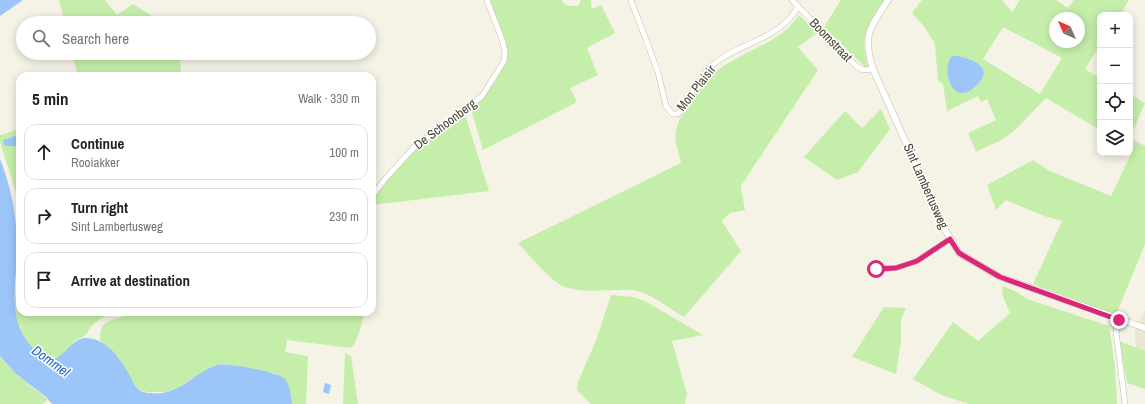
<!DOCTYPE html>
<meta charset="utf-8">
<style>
:root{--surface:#fff;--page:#f2f2f2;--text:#222;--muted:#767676;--line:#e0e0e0}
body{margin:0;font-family:"Archivo Narrow",sans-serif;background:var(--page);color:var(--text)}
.controls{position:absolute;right:12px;top:12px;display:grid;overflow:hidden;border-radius:8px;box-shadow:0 2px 10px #0003}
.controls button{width:36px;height:36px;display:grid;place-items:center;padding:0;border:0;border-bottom:1px solid var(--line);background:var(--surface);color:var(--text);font:20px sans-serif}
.compass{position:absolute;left:1049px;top:12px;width:36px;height:36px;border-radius:50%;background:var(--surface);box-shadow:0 2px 10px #0003;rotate:315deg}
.stop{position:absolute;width:12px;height:12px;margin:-9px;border:3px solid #db2777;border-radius:50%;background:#fff}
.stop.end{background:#db2777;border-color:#fff;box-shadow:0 1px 4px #0008}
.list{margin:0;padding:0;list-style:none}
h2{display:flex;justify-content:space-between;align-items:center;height:52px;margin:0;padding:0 16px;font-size:17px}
h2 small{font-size:13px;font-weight:400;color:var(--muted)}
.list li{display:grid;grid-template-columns:26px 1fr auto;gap:12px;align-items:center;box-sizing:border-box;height:56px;margin:0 8px 8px;padding:0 8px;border:1px solid var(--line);border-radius:12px}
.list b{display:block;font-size:15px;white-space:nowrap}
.list p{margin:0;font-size:13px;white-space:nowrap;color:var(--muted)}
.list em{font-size:13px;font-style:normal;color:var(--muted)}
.icon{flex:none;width:22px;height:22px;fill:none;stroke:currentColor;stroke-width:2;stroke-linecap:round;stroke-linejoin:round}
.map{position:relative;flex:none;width:1145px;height:404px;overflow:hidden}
.search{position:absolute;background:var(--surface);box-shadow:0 2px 10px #0003;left:16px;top:16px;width:360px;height:44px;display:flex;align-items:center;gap:10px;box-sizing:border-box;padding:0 14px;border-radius:22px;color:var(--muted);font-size:15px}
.panel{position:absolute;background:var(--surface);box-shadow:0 2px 10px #0003;left:16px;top:72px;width:360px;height:244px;border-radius:12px}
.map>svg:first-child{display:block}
.residential{fill:#eae6d4}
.green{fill:#c6eeab;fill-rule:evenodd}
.water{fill:#9cc5f9}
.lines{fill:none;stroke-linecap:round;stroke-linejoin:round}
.minor-casing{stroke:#c2bda8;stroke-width:6}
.tertiary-casing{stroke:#c2bda8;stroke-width:7}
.minor{stroke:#fff;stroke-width:5}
.tertiary{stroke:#fff;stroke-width:6}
.route{stroke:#db2777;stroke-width:5}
.labels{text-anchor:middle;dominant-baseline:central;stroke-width:3;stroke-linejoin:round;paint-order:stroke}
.street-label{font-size:13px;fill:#494435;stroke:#fff}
.water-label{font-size:14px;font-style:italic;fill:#2167c2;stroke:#fff}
</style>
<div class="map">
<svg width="1145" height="404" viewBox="0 0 1145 404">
<rect width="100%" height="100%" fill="#f5f3e6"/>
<path class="residential" d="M1145,310v51l-9,-6 -1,-25z"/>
<g class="green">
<path d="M59,0h46l12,15 16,-11 30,19h-98z"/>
<path d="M489,0h72c4,7 9,6 17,6l3,-6h10l1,9 9,-4 14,28 -28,15 11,27 -28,13 7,14 -94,48 -12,-41 24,-27 8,-16 3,-13z"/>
<path d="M841,0h43c-16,25 -26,37 -15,68h-3l-42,-41z"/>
<path d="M922,0h80l10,12 8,-12h36l12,8 6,-8h55l-9,15h-20v30l-15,24 15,9v52l-54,-32 -33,34 -12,8 -25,12 -8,-19 28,-13 -9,-21 -6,3 -3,-6 -31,15 -4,-27 -5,-3 -3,-37 -12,-19 -11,-12zM1055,18h24v24h-24zM1003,27l59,31 -22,36 -57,-35z"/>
<path d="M799,15l18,18 -19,14 20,23 -76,114 -1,4 4,22 -15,3 -8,8 19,30 -57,66c-16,-9 -35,-26 -54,-27 -21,-1 -45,4 -65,-3 -14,-5 -36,-32 -47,-44l163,-80c-2,-10 -7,-20 -5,-31 1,-14 23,-42 32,-54 21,-20 51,-28 74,-45 7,-5 12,-12 17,-18z"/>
<path d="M72,53h108l1,23h-103z"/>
<path d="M1130,94l15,9 -15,35z"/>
<path d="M881,109l9,20 -32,43 -21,8 -33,-23 41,-46 17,17z"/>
<path d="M465,114l24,77 -117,14v-6l2,-4 39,-44 30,-20z"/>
<path d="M20,129v5l-13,4 -1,8h14v22l-3,2 -1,6 4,1v28l-20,-63v-7z"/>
<path d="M1130,138l15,8v98l-29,71 -83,-31 29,-63 -18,-5 -38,-16 -10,10 -9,-25 46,-25 17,11 61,25 20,-42z"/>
<path d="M1003,286l12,5 12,8 82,27 6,40 2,38h-148l-28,-9 -28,-16 40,-57 25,19 32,-28 -8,-19z"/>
<path d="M20,291v21h95c-8,3 -18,8 -23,14 -3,3 -5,8 -8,10 -2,2 -5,2 -8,4 -4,3 -6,8 -10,12 -16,12 -28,3 -39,-10 -11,-15 -14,-32 -11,-50z"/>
<path d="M611,295l22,2 12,4 58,34 -31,6 15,53 -2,10h-94l-14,-14 1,-8 19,-44z"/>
<path d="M884,307l22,1 -5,11v22l-5,33 -44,-17z"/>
<path d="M136,312h229c-3,9 -7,30 -14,36l-64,-8 -2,12 23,4 -2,48h-14l-5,-21 -10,-9 -52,-10 -9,1 -7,3 -33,21 -11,3h-18l-10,-3 -19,-33 -18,-15c0,-5 0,-11 3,-16 5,-5 26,-10 33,-13z"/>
<path d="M1119,341l26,10v38l-18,-6z"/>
<path d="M345,353l3,1 3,2 7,48h-15z"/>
<path d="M0,356l15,17 33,27 -6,4h-42z"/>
</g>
<g class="water">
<path d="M0,0h23l-23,16z"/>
<path d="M952,56c12,-1 41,9 29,24 -28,36 -41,-13 -29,-24z"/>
<path d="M20,134v12h-14l-2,-1 -1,-5z"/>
<path d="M0,159c10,25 16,53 17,80 2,37 -13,78 14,107 30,33 35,-10 56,-8 20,1 34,21 43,38 2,3 4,10 8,13 2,2 8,4 11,4 30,4 44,-20 68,-28 8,-3 60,7 67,13 6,5 7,19 8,26h-240l-6,-7 -31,-24 -15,-17z"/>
<path d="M325,383l6,2 -2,9 -6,-2z"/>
</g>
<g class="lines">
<defs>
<g id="minor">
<path d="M631,0l27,72 8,34 6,8h6c11,-17 21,-37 36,-50 21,-18 53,-23 73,-43 5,-4 8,-10 11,-15"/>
<path d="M792,0l64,66 7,4 10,-1"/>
<path d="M372,196l13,-17 33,-36 24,-15 40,-32 22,-35 1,-9 -2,-10 -16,-42"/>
<path d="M876,269l20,-1 21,-7 33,-22"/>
<path d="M1119,320l-3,11 9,73"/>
</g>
<path id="tertiary" d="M888,0c-18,28 -26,35 -15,69l71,159 15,25 41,24 145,51"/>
</defs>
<use href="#minor" class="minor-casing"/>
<use href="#tertiary" class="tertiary-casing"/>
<use href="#minor" class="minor"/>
<use href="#tertiary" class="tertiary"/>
</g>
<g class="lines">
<path class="route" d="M876,269l20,-1 21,-7 33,-22 9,14 41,24 119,43"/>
</g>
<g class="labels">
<g class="street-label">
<text transform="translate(831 40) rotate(46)">Boomstraat</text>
<text transform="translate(696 88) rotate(-52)">Mon Plaisir</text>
<text transform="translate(445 124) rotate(-37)">De Schoonberg</text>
<text transform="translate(926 186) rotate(66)">Sint Lambertusweg</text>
</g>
<g class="water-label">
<text transform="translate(51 361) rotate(36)">Dommel</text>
</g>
</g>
</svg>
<div class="controls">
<button>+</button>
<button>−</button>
<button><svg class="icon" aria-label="locate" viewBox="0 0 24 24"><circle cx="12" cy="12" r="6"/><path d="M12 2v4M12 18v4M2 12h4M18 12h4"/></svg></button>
<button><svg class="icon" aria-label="layers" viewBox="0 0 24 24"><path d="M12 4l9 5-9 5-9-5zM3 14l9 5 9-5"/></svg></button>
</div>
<svg class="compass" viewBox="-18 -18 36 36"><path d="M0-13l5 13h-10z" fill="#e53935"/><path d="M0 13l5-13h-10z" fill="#767676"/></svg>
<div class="stop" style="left:876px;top:269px"></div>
<div class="stop end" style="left:1119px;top:320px"></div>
<div class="search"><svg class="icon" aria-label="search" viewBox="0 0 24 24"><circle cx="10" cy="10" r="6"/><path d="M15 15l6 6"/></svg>Search here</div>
<section class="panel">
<h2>5 min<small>Walk · 330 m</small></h2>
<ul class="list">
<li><svg class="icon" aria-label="ahead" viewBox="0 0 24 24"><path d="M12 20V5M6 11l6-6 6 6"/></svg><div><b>Continue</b><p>Rooiakker</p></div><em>100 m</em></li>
<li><svg class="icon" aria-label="right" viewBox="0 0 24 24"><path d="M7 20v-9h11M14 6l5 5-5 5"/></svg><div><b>Turn right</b><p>Sint Lambertusweg</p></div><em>230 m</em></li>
<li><svg class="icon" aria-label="arrive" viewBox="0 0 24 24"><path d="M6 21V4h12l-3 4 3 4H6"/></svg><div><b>Arrive at destination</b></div></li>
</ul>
</section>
</div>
